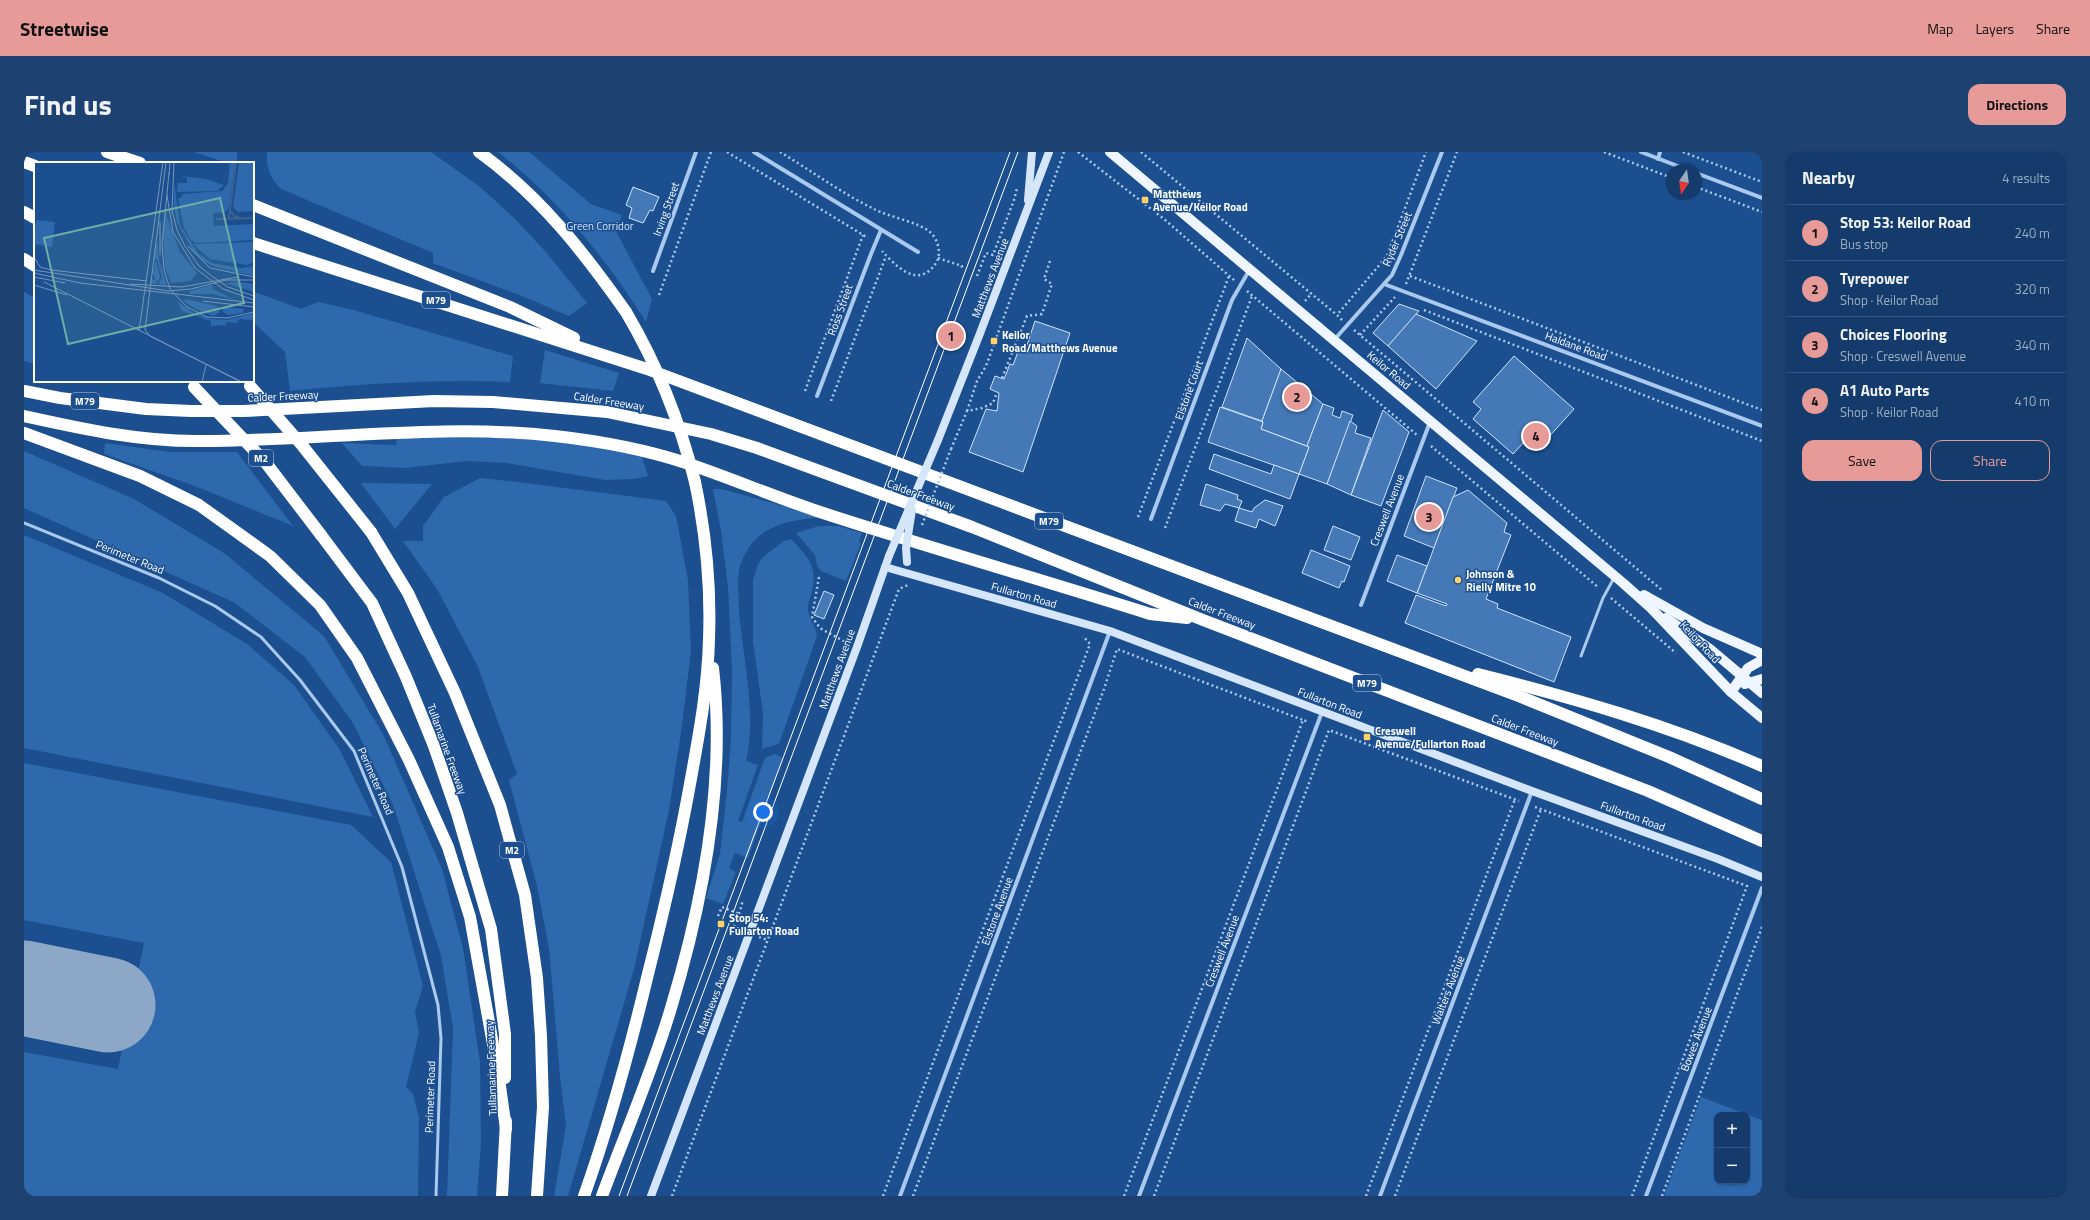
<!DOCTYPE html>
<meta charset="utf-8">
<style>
:root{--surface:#143b6b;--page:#1d4271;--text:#f1f3f6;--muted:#9dadc1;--line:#33557e;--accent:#e69b98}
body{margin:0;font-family:"Titillium Web",sans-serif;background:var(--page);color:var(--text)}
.controls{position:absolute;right:12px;bottom:12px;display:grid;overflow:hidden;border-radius:8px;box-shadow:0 1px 3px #0004}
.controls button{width:36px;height:36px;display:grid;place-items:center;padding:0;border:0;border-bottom:1px solid var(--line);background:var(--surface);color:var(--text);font:20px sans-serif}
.compass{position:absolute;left:1642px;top:12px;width:36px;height:36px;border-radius:50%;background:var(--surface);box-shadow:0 1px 3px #0004;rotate:193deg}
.you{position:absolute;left:739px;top:660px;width:14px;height:14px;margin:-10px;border:3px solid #fff;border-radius:50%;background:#1a73e8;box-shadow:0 0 0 6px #1a73e833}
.badge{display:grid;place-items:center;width:26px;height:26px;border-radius:50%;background:var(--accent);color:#111;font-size:13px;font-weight:700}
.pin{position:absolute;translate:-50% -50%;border:2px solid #fff;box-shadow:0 1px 4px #0006}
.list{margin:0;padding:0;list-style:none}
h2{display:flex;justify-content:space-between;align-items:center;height:52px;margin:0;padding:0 16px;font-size:17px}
h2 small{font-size:13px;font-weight:400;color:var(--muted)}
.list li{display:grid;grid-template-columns:26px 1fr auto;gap:12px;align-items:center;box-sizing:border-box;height:56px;padding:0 16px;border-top:1px solid var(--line)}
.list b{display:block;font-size:15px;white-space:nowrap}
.list p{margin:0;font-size:13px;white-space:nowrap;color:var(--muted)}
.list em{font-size:13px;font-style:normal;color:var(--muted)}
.actions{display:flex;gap:8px;padding:12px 16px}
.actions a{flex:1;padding:9px 0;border:1px solid var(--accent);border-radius:12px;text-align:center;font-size:14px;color:var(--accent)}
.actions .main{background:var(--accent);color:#111}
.map{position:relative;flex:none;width:1738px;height:1044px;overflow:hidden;border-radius:12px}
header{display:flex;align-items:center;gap:24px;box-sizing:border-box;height:56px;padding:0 20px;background:var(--accent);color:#111}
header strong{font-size:19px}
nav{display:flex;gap:22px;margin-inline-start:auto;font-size:14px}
.intro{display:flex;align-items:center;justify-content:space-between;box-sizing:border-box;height:96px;padding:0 24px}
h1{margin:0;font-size:28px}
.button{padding:10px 18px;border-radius:12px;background:var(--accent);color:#111;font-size:14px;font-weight:700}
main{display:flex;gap:24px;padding:0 24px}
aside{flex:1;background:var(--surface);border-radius:12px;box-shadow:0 1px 3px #0004}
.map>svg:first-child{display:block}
.green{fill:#2e69ad;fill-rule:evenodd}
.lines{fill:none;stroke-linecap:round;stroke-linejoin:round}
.runway{stroke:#8da7c7;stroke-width:95}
.building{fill:#4478b7;stroke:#cfe3fa}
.path{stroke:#a9c9ee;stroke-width:2.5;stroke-dasharray:2 3;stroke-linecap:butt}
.lane{stroke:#a9c9ee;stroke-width:3}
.street{stroke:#a9c9ee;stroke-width:4}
.secondary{stroke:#d6e6fa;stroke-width:8}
.primary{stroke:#f0f6ff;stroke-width:10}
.highway{stroke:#fff;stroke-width:12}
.tram{stroke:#fff;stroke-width:1}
.path-bridge{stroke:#a9c9ee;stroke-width:2.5;stroke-dasharray:2 3;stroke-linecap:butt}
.secondary-bridge{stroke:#d6e6fa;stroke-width:8}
.highway-bridge{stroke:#fff;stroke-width:12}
.poi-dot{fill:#ffd166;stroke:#1b4f8f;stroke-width:1.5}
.labels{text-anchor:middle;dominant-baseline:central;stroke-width:3;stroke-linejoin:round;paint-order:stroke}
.shield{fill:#1b4f8f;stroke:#bbcadd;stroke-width:1}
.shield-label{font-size:10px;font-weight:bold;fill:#fff}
.poi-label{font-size:11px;font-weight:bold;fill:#fff;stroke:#1b4f8f;text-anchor:start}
.street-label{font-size:11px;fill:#fff;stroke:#1b4f8f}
.park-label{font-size:11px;fill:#cfe3fa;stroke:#1b4f8f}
.inset-river{fill:none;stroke:#3c6290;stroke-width:2}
.inset-road{fill:none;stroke:#7695bc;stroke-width:1}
.view{fill:#6fada8;fill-opacity:0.15;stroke:#6fada8;stroke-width:2}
.inset-edge{fill:none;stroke:#fff;stroke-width:2}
</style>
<header>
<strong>Streetwise</strong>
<nav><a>Map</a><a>Layers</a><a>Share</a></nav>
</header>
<div class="intro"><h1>Find us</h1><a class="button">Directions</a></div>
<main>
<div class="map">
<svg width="1738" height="1044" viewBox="0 0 1738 1044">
<rect width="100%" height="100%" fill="#1b4f8f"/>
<g class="green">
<path d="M170,0h43v11h-9z"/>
<path d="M243,0h164l48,34 34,31 33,35 41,51 -18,13 -47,-20 -89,-33v-10l-152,-64c-11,-11 -15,-22 -14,-37z"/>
<path d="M474,0h31l62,52 31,11 -6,16 36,68 -6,23c-41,-65 -88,-123 -148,-170z"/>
<path d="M229,139l48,18 17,-7 32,7 163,47 -3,26c-73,-3 -147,2 -220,9l-5,-39 -32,-30z"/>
<path d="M0,140l11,6v66l-11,-3z"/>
<path d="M521,198l74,23 -6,18 -73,-8z"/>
<path d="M447,283l115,9 56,13 6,19 -14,3 -29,1 -99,-17 -40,-2 -60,7 -44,-2 -20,-23 54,2 1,-8z"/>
<path d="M81,291l65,9h67l56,74 -98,-40 -91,-32z"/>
<path d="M0,299l110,48 90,54 100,83 59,98 59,135 21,79 17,114 1,81 -4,53h-30l6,-168 -12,-72 -48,-151 -40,-82 -48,-66 -70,-54 -211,-95z"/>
<path d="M456,326l54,6 132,17 10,15 12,64 3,70 -9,76 -13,84 -35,159 -66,227h-14l12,-70 -6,-49 -11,-129 -12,-62 -28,-106 8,-6 -39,-107 -41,-78 -34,-48h20v-15l21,-29z"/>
<path d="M337,331l71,1 -37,45z"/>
<path d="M689,337h9l101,28c-22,2 -48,5 -65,20 -9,8 -17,22 -19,34 -2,13 0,26 0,40 4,49 18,102 7,150l12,4 -20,56 4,1 23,-64 10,-4 8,4 -35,100 -13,-5 -6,15 7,4 -13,32 -17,-6 14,-44 7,-63 4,-53 1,-68 -4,-83 -7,-56z"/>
<path d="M795,374h19l24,7 -3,9 2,1 -15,38 -25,-10 -4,-5 -2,-11 -19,-22z"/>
<path d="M0,383l139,58 84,51 47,41 46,65 33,67 -349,-69z"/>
<path d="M767,387c17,18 27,27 21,52 -1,5 -4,11 -4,15 -1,11 8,20 9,30l-38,108 -17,5 1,-36 -10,-71v-62l5,-16 5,-7 21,-16z"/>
<path d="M0,611l327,62 40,37 32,124 -8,26 4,21 -13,54 7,7 6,24 -1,78h-394v-144l94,17 26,-126 -120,-23z"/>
<path d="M1677,945l61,23v76h-98zM1693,963h30v66h-30z"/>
</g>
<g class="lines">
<path class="runway" d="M0,836l84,17"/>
</g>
<g class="building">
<path d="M609,35l26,10 -6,14 -3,-1 -7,13 -14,-5 3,-10 -6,-3z"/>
<path d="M1375,152l20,7 -31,35 -15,-13z"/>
<path d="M1392,162l61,27 -41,48 -48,-43z"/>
<path d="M1011,169l35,12 -47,139 -54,-20 17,-43 11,2 2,-18 -9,-4 5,-13 9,3 6,-15 3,1 6,-16 7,-1z"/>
<path d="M1223,186l34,31 -19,52 -40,-14z"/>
<path d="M1490,204l60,53 -37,41 -11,-10 -13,14 -40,-35 8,-10 -8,-7z"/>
<path d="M1257,217l42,35 -16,42 -46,-17 2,-7 -1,-1z"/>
<path d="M1299,252l11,4 -2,7 8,3 2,-7 11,4 -26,69 -28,-10 10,-27 -2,-1z"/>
<path d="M1196,255l43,15 -2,7 48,18 -10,27 -91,-32z"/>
<path d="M1359,258l26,22 -28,74 -30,-11z"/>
<path d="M1326,269l7,5 -2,7 16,5 -20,57 -24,-11z"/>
<path d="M1190,302l57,20 3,-9 25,9 -9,25 -81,-30z"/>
<path d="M1402,324l31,12 -23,60 -30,-12z"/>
<path d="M1182,332l32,11 -1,4 5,2 -3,7 -14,-4 -5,7 -20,-6z"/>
<path d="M1444,338l39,33 -3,9 7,3 -25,64 12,5 -1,4 74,29 -17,45 -149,-59 11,-28 30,11 1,-2 -30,-11 36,-96z"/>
<path d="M1241,348l18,6 -8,20 -16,-7 -3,9 -21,-7 4,-13 13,4 2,-4z"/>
<path d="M1309,374l27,11 -9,23 -27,-10z"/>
<path d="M1287,398l39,16 -6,16 -2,-1 -3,7 -37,-15z"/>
<path d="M1373,403l30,11 -10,27 -30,-12z"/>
<path d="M800,439l10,4 -10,24 -10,-4z"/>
</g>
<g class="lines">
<g class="path">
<path d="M703,0l141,86"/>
<path d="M756,0c30,18 63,42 94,57 15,8 44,13 56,23 8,7 12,22 6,31 -18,27 -40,3 -54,-12"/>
<path d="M1054,0l86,67 70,61"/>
<path d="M1117,0l196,163"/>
<path d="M1580,0l68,26"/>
<path d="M1659,0l79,30"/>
<path d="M1672,35l66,25"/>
<path d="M914,106l24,8 -2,4"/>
<path d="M953,124l9,-23 7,2 21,-55 3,-12"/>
<path d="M1386,124l352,134"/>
<path d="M1382,132l51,-132"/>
<path d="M1223,139l170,144"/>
<path d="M635,143l52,-143"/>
<path d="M1281,149l6,-7"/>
<path d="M1400,158l338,131"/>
<path d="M1318,168l-5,-5 50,-59 39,-104"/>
<path d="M1330,178l309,261"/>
<path d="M1336,183l35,-38"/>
<path d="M978,226l25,-62 15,-2 10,-30 -8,-5 7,-21"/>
<path d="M781,239l58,-156"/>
<path d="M807,249l55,-145"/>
<path d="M943,259l10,-30 9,-15 78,-214"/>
<path d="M1407,294l168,142"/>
<path d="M927,297l16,-38 15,-3 11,-5 4,-11"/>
<path d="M1114,365l91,-241"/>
<path d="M1141,376l87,-232"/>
<path d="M795,425l-7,40 8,11 27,15"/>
<path d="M1587,446l65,55"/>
<path d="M1511,655l212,79 -115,310"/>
<path d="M715,762l4,-14"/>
<path d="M694,764l4,-9 17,7 -5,13 6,2"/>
<path d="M735,785l9,3"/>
<path d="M648,1044l227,-607 9,-4"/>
<path d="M859,1044l207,-552 -7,-8"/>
<path d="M889,1044l191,-507 13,-40 186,71"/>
<path d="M1100,1044l179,-476 6,2"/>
<path d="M1130,1044l175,-466 190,71"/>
<path d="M1342,1044l149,-397"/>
<path d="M1371,1044l146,-387"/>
<path d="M1638,1044l100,-269"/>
</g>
<g class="lane">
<path d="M0,371l135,55 56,28 46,31 39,43 54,71 48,116 36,138 3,33 -5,158"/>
<path d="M1557,504l22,-58 11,-20"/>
</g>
<g class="street">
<path d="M730,0l164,100"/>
<path d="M1617,0l47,18"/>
<path d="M1634,7l2,-7"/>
<path d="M1672,21l66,25"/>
<path d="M629,119l43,-119"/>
<path d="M1360,132l378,142"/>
<path d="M1310,188l58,-65 9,-20 41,-103"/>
<path d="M793,244l54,-142 10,-24"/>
<path d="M1127,367l81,-219 18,-31"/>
<path d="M1337,453l69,-183"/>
<path d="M876,1044l210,-565"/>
<path d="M1115,1044l183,-484"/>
<path d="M1356,1044l152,-405"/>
<path d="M1622,1044l116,-308"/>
</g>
<g class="secondary">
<path d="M1004,48l4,-48"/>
<path d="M914,288l41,-104 70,-184"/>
<path d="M861,415l225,64 422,160 186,68 44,18"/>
<path d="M627,1044l206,-549 32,-91"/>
</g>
<g class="primary">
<path d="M1086,0l513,431 28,25 80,84 31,26"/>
<path d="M1620,443l59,33 59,26"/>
<path d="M1642,466l44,31 52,44"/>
<path d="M1721,532l17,-5"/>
<path d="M1707,540l17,-24 14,-8"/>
</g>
<g class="highway">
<path d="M83,0l33,11"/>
<path d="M455,0c61,44 104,99 147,160"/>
<path d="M0,10l11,4"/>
<path d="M229,53l257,102 64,31"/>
<path d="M0,60l11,6"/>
<path d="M229,91l394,126 874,328 148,60 93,42"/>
<path d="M0,107l11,7"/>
<path d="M0,239l36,7 86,11 45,2h53l190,-10 59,1 114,10 104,22 46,14 215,79 231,93 445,171 114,50"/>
<path d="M0,264c59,13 117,26 178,25 118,0 236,-18 353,-5 44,5 89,13 131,27 44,15 87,33 131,48 110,36 222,68 333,103l37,4"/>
<path d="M0,281l116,43 59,29 71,51 50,49 37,53 52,102 39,87 22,70 28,155 8,57"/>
<path d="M347,380l37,61 47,100 45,112 25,90 12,83 4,58 2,71 -6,89"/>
<path d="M297,383l51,68 34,74 28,69 23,67 34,116 14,105v44"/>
<path d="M1454,522c96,24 193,52 284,92"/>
<path d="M478,1044l4,-75"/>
<path d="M560,1044c26,-73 46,-147 64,-222 17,-67 32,-133 44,-201 8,-44 16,-89 17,-134 2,-53 -3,-105 -14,-157"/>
<path d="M578,1044c23,-62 50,-124 69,-188 32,-106 55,-229 42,-340"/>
</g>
<g class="tram">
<path d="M595,1044l391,-1044"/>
<path d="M603,1044l391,-1044"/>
</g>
<path class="path-bridge" d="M898,373l29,-76"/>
<g class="secondary-bridge">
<path d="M865,404l49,-116"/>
<path d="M883,410l-1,-14 6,-38"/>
</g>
<g class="highway-bridge">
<path d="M602,160c32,54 54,110 69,170"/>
<path d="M226,234l51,58 70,88"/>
<path d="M170,235l72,76 55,72"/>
</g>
</g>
<g class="poi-dot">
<rect x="1117" y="44" width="8" height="8" rx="2"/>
<rect x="966" y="185" width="8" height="8" rx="2"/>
<circle cx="1434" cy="428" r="4"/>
<rect x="1339" y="581" width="8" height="8" rx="2"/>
<rect x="693" y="768" width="8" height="8" rx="2"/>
</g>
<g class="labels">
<g class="shield">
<rect x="398" y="140" width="28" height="16" rx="3"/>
<rect x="47" y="241" width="28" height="16" rx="3"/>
<rect x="225" y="298" width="24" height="16" rx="3"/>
<rect x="1011" y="361" width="28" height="16" rx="3"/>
<rect x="1329" y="523" width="28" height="16" rx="3"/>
<rect x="476" y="690" width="24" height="16" rx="3"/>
</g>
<g class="shield-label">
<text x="412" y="148">M79</text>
<text x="61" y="249">M79</text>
<text x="237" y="306">M2</text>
<text x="1025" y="369">M79</text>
<text x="1343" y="531">M79</text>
<text x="488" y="698">M2</text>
</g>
<g class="poi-label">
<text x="1129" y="42">Matthews<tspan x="1129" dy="13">Avenue/Keilor Road</tspan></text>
<text x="978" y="183">Keilor<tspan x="978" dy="13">Road/Matthews Avenue</tspan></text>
<text x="1442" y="422">Johnson &amp;<tspan x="1442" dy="13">Rielly Mitre 10</tspan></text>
<text x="1351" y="579">Creswell<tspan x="1351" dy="13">Avenue/Fullarton Road</tspan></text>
<text x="705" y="766">Stop 54:<tspan x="705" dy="13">Fullarton Road</tspan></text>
</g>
<g class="street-label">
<text transform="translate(642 57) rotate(-70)">Irving Street</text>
<text transform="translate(1373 87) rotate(-67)">Ryder Street</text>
<text transform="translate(966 126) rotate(-69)">Matthews Avenue</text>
<text transform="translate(816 158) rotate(-70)">Ross Street</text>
<text transform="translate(1552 194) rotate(20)">Haldane Road</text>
<text transform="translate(1365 218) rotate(40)">Keilor Road</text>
<text transform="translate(1165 238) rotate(-70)">Elstone Court</text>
<text transform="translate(259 244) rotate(-3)">Calder Freeway</text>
<text transform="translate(585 249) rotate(9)">Calder Freeway</text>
<text transform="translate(897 343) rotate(20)">Calder Freeway</text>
<text transform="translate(1363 358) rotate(-69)">Creswell Avenue</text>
<text transform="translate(106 405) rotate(22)">Perimeter Road</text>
<text transform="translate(1000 443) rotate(16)">Fullarton Road</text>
<text transform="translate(1198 461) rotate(21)">Calder Freeway</text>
<text transform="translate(1676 490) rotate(47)">Keilor Road</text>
<text transform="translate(813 517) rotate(-70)">Matthews Avenue</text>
<text transform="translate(1306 551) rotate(21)">Fullarton Road</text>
<text transform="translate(1501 578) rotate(21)">Calder Freeway</text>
<text transform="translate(423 597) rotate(70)">Tullamarine Freeway</text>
<text transform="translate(352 629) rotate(66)">Perimeter Road</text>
<text transform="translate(1609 664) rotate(20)">Fullarton Road</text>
<text transform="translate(973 759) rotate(-70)">Elstone Avenue</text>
<text transform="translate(1198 799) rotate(-69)">Creswell Avenue</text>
<text transform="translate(1424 838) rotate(-69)">Walters Avenue</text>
<text transform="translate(691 843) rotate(-69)">Matthews Avenue</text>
<text transform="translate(1672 887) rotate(-69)">Bowes Avenue</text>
<text transform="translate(467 916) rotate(-92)">Tullamarine Freeway</text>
<text transform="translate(406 945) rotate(-88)">Perimeter Road</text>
</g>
<g class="park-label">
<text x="576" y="74">Green Corridor</text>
</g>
</g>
<g transform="translate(10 10)">
<rect width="220" height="220" fill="#1b4f8f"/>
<path d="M196,0l5,1 -6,45 -4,4 -12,1 1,13 40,-2v16l-58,3 -5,-3 -7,-12 -6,-30 4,-1v-3l40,-3 6,-8zM205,0h15v49l-16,1 -5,-5zM147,14l25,3 18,6 -7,6 -40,1 1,-9h9v-5zM140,20l6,43 18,28 14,10 28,5 14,-2v10l-39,-9 -12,-6 -9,-8 -17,-31 -3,-17zM132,44l1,11 13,35 17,21 -6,8 -20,2 -6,-15 -2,-33zM2,58l19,2 -3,25 -18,-3zM220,80v20l-7,3 -37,-6 -17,-15zM122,81l2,1 1,16 8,25 -9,-1 4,-6 -5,-19 -4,1zM122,98l4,17 -2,5 -3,-2 2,3 -2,1 -5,-1 1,-4 4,1 -2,-8zM203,120l17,2v8l-29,-9zM178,123l1,4 22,11 -22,-6h-23v-3zM151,137l32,7 3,6 -6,4 -12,-4 -13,-7 -5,-4zM143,139l15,11 19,7 16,1 27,-7v2l-2,5 -13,-1 -1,4 -12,-1v3l-15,1v-5l-29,-10zM188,145l22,2 -1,4 -15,2 -5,-3z" fill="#2e69ad"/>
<path class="inset-river" d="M197,49l3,5 7,2M195,56l7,-56M182,57l38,-1"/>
<path class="inset-road" d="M132,0l-21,168 5,6 92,46M140,0l-2,49 5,19 8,16 14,20 14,11 15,10 26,9M135,11l-7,71 2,26 6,19 17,18 20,10 20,1 27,-6M135,13l1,-13M133,33l6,37 22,36 28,21 31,11M154,84l22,22 44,9M126,93v-33M0,95l6,10 11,3 96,11M0,108l134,21 23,-2 35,-9h28M0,111l46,10 174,20M0,115l31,6M10,120l197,100M96,122l51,3 57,-10M0,123l33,10M169,139l51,6M105,169l24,-169M168,220l4,-17"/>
<path class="view" d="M186,36l24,105 -176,41 -24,-106z"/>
<rect width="220" height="220" class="inset-edge"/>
</g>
</svg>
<div class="controls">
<button>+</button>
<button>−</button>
</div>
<svg class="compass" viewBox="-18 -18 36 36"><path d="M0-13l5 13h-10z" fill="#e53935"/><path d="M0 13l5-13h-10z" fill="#9dadc1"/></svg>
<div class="you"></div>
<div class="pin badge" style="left:927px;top:184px">1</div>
<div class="pin badge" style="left:1273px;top:245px">2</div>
<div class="pin badge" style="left:1405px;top:365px">3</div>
<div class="pin badge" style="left:1512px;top:284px">4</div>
</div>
<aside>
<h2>Nearby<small>4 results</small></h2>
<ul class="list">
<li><span class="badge">1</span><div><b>Stop 53: Keilor Road</b><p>Bus stop</p></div><em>240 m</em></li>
<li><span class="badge">2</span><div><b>Tyrepower</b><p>Shop · Keilor Road</p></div><em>320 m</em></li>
<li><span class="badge">3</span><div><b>Choices Flooring</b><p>Shop · Creswell Avenue</p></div><em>340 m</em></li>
<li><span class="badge">4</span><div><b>A1 Auto Parts</b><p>Shop · Keilor Road</p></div><em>410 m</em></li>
</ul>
<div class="actions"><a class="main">Save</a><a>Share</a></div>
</aside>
</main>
